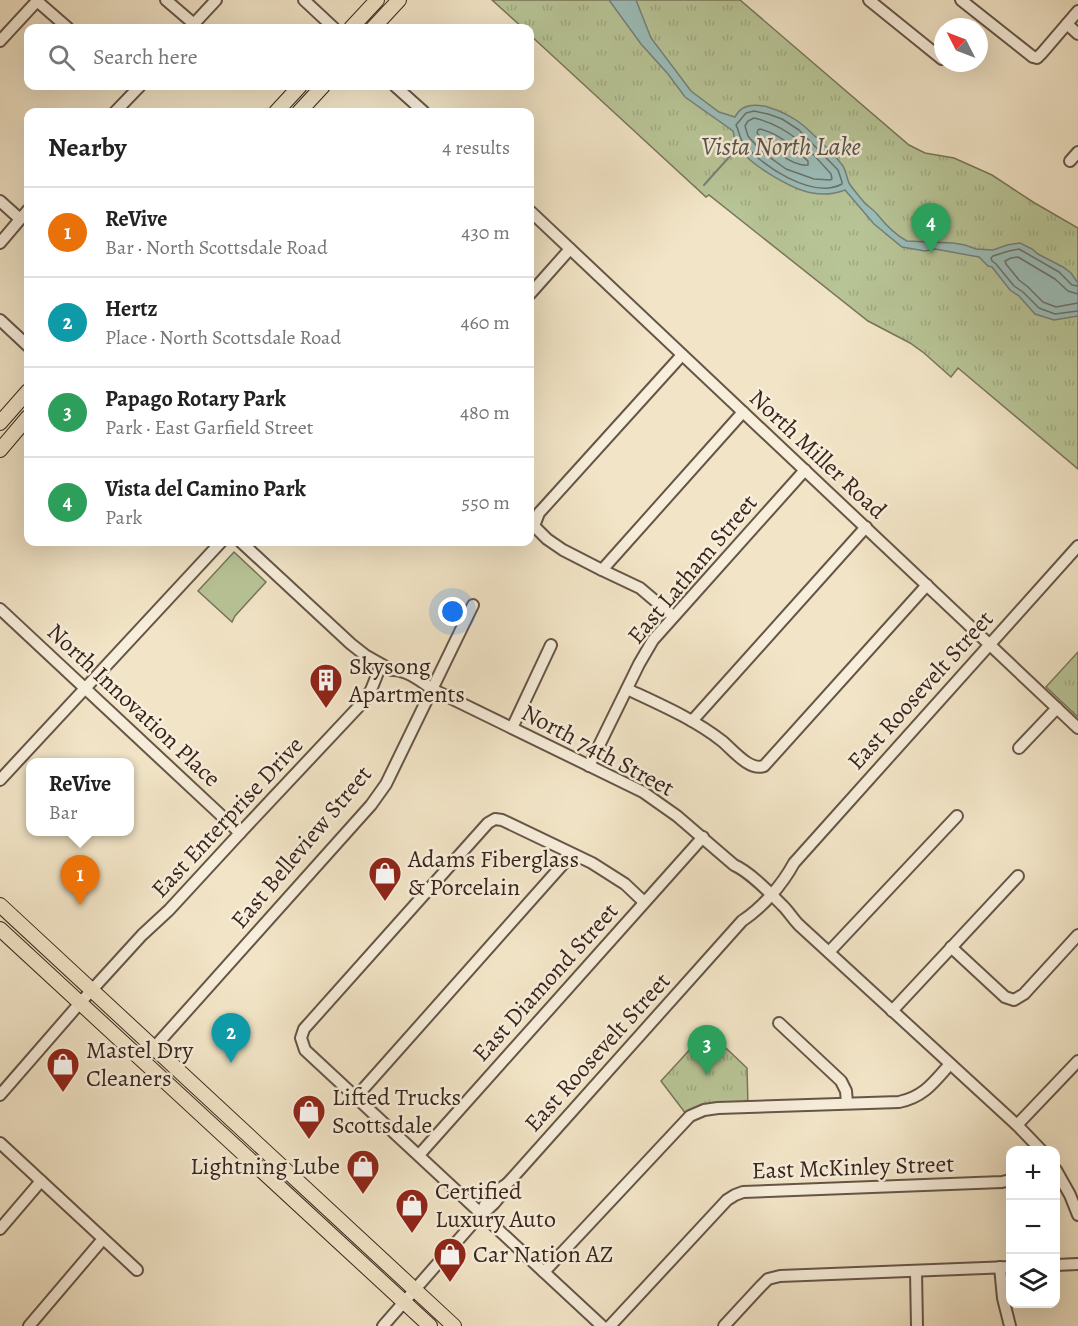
<!DOCTYPE html>
<meta charset="utf-8">
<style>
:root{--surface:#fff;--page:#f2f2f2;--text:#222;--muted:#767676;--line:#e0e0e0;--accent:#111827}
body{margin:0;font-family:Alegreya,serif;background:var(--page);color:var(--text)}
.controls{position:absolute;right:18px;bottom:18px;display:grid;overflow:hidden;border-radius:12px;box-shadow:0 6px 24px #0002}
.controls button{width:54px;height:54px;display:grid;place-items:center;padding:0;border:0;border-bottom:2px solid var(--line);background:var(--surface);color:var(--text);font:30px sans-serif}
.compass{position:absolute;left:934px;top:18px;width:54px;height:54px;border-radius:50%;background:var(--surface);box-shadow:0 6px 24px #0002;rotate:312deg}
.you{position:absolute;left:453px;top:612px;width:21px;height:21px;margin:-15px;border:4px solid #fff;border-radius:50%;background:#1a73e8;box-shadow:0 0 0 9px #1a73e833}
.badge{display:grid;place-items:center;width:39px;height:39px;border-radius:50%;background:var(--accent);color:#fff;font-size:20px;font-weight:700}
.pin{position:absolute;translate:-50% -50px;filter:drop-shadow(0 2px 3px #0008)}
.pin::after{content:'';position:absolute;top:32px;width:21px;height:18px;background:inherit;clip-path:polygon(0 0,100% 0,50% 100%)}
.popup{position:absolute;left:26px;top:758px;width:108px;height:78px;box-sizing:border-box;display:grid;place-content:center;border-radius:12px;background:var(--surface);filter:drop-shadow(0 2px 4px #0005);font-size:20px;white-space:nowrap;color:var(--muted)}
.popup b{font-size:22px;color:var(--text)}
.popup::after{content:'';position:absolute;left:50%;top:100%;margin-left:-12px;border:12px solid transparent;border-top-color:var(--surface)}
.list{margin:0;padding:0;list-style:none}
h2{display:flex;justify-content:space-between;align-items:center;height:78px;margin:0;padding:0 24px;font-size:26px}
h2 small{font-size:20px;font-weight:400;color:var(--muted)}
.list li{display:grid;grid-template-columns:39px 1fr auto;gap:18px;align-items:center;box-sizing:border-box;height:90px;padding:0 24px;border-top:2px solid var(--line)}
.list b{display:block;font-size:22px;white-space:nowrap}
.list p{margin:0;font-size:20px;white-space:nowrap;color:var(--muted)}
.list em{font-size:20px;font-style:normal;color:var(--muted)}
.icon{flex:none;width:33px;height:33px;fill:none;stroke:currentColor;stroke-width:2;stroke-linecap:round;stroke-linejoin:round}
.map{position:relative;flex:none;width:1078px;height:1326px;overflow:hidden}
.search{position:absolute;background:var(--surface);box-shadow:0 6px 24px #0002;left:24px;top:24px;width:510px;height:66px;display:flex;align-items:center;gap:15px;box-sizing:border-box;padding:0 21px;border-radius:12px;color:var(--muted);font-size:22px}
.panel{position:absolute;background:var(--surface);box-shadow:0 6px 24px #0002;left:24px;top:108px;width:510px;height:438px;border-radius:12px}
.map>svg:first-child{display:block}
.green{fill:#b8c597;stroke:#78755a;stroke-width:1.5}
.park{fill:url(#park-tufts);stroke:#78755a;stroke-width:1.5}
.water{fill:#9cbeba;stroke:#74817b;stroke-width:1.5}
.lines{fill:none;stroke-linecap:round;stroke-linejoin:round}
.shore{stroke:#6a726c;stroke-width:1.5}
.stream{stroke:#74817b;stroke-width:2}
.minor-casing{stroke:#675548;stroke-width:14}
.major-casing{stroke:#39251d;stroke-width:16}
.minor{stroke:#f7eedb;stroke-width:10}
.major{stroke:#f2e5c7;stroke-width:14}
.labels{text-anchor:middle;dominant-baseline:central;stroke-width:5;stroke-linejoin:round;paint-order:stroke}
.street-label{font-size:24px;fill:#39251d;stroke:#f7eedb}
.poi-label{font-size:24px;fill:#39251d;stroke:#f7eedb;text-anchor:start}
.water-label{font-size:26px;font-style:italic;fill:#57534c;stroke:#f7eedb}
</style>
<div class="map">
<svg width="1078" height="1326" viewBox="0 0 1078 1326">
<defs>
<pattern id="park-tufts" width="24" height="20" patternUnits="userSpaceOnUse" patternTransform="scale(1.5)"><rect width="24" height="20" fill="#b8c597"/><path d="M3 7l-1-3M5 7V3M7 7l1-3M15 17l-1-3M17 17v-4M19 17l1-3" fill="none" stroke="#9fa982"/></pattern>
</defs>
<rect width="100%" height="100%" fill="#f2e5c7"/>
<filter id="stains"><feTurbulence type="fractalNoise" baseFrequency=".00333" numOctaves="4"/><feColorMatrix values="0 0 0 0 .2 0 0 0 0 .09 0 0 0 0 .02 0 0 0 .5 -.17"/></filter>
<radialGradient id="worn" r=".72"><stop offset=".6" stop-color="#630" stop-opacity="0"/><stop offset="1" stop-color="#630" stop-opacity=".3"/></radialGradient>
<path class="green" d="M234,552l32,30 -31,34 -3,6 -34,-31z"/>
<g class="park">
<path d="M492,0h248l169,145 16,8 29,5 38,17 41,27 45,26v241l-120,-101 -7,9 -27,-24 -14,-10 -42,-22 -159,-126 -3,2 -176,-162v-7h-7z"/>
<path d="M1078,652v65l-32,-30z"/>
<path d="M705,1033h5l37,35 1,39 -59,11 -28,-37z"/>
</g>
<path class="water" d="M609,0h27l15,38 40,53 28,21 16,5c12,-25 54,-4 69,9 11,10 30,28 39,40 3,5 4,12 6,17 3,5 10,13 14,18 4,5 10,8 14,13 8,10 18,21 30,27l46,2 12,2 11,4 17,1 14,-5 13,-2 12,6 6,5 25,13 8,6 7,10v33l-24,4 -19,-6 -16,-18 -9,-6 -18,-23 -4,-1 -9,-9 -44,-8 -10,2 -23,-4 -28,-23 -29,-34c-10,4 -22,5 -33,3 -21,-4 -69,-31 -77,-52 -1,-3 -1,-6 -2,-10l-48,-34 -17,-23 -27,-30z"/>
<g class="lines">
<g class="shore">
<path d="M754,111l14,3 14,5 17,11 39,40 4,12v2c-29,16 -83,-19 -99,-42 -4,-5 -4,-12 -7,-17l10,-12z"/>
<path d="M754,118c35,8 54,30 77,56l1,5 -2,1 -16,-1 -28,-10 -25,-18 -13,-15 -3,-10 3,-5z"/>
<path d="M760,129c20,5 33,18 48,32v4c-16,2 -40,-19 -51,-32l1,-3z"/>
<path d="M1078,286l-6,-1 -13,-13 -40,-23 -10,2 -16,5 -2,2 1,3 4,3 18,22 9,6 16,16 16,6 23,-3"/>
<path d="M1078,294l-10,-3 -13,-12 -37,-22 -7,1 -6,3 1,3 13,16 9,7 15,15 13,5 22,-4"/>
</g>
<path class="stream" d="M704,185l35,-39"/>
<defs>
<g id="minor">
<path d="M166,0l28,24"/>
<path d="M304,0l30,28"/>
<path d="M869,0l73,59"/>
<path d="M961,0l72,57 4,1 5,-5 36,-42"/>
<path d="M1067,24l11,10"/>
<path d="M190,28l26,-28"/>
<path d="M0,41l37,-40 31,27"/>
<path d="M395,86l29,26"/>
<path d="M115,112l25,-26"/>
<path d="M1070,161l8,-9"/>
<path d="M0,201l20,18"/>
<path d="M530,211l548,517"/>
<path d="M0,243l28,-33"/>
<path d="M530,294l40,-45"/>
<path d="M0,320l28,26"/>
<path d="M241,542l110,102 14,11 23,13"/>
<path d="M602,570l141,-158"/>
<path d="M0,609l240,224"/>
<path d="M673,616l-33,-28 -38,-18 -39,-20 -16,-11 -13,-13 5,-13 143,-158"/>
<path d="M391,670c15,-1 30,11 41,19l211,103 34,24 57,49c16,7 36,28 49,41 6,6 10,13 16,19l218,200 24,25"/>
<path d="M627,689c32,15 67,30 95,52 11,9 27,30 42,25l163,-181"/>
<path d="M692,721l174,-194"/>
<path d="M512,728l39,-83"/>
<path d="M1019,748l38,-40"/>
<path d="M589,766l50,-102 14,-24 152,-170"/>
<path d="M0,780l221,-238"/>
<path d="M951,947l54,50 9,3 10,-6 54,-59"/>
<path d="M829,952l128,-136"/>
<path d="M892,1011l126,-135"/>
<path d="M779,1023l62,58 5,10 1,12"/>
<path d="M142,1061l229,-256 15,-21 87,-179"/>
<path d="M0,1095l80,-92 62,-68 27,-25 71,-77 124,-132 7,-11 10,-25"/>
<path d="M357,1096l215,-242"/>
<path d="M1017,1125l61,-64"/>
<path d="M0,1143l137,127"/>
<path d="M419,1155l284,-318"/>
<path d="M1056,1170l14,25 8,20"/>
<path d="M481,1214c5,-15 13,-22 26,-30"/>
<path d="M0,1229l41,-48"/>
<path d="M1056,1265l22,-1"/>
<path d="M1000,1267l3,31 7,28"/>
<path d="M916,1271l1,55"/>
<path d="M544,1272l146,-156 14,-6 14,-2 181,-6c25,-5 35,-20 51,-38"/>
<path d="M29,1326l74,-87"/>
<path d="M383,1326l98,-112c13,-8 20,-17 26,-30l235,-263c21,-14 40,-36 52,-58l284,-317"/>
<path d="M602,1326l-297,-276 -4,-12 3,-9 184,-206 7,-4 7,1 90,43 33,21 19,18"/>
<path d="M610,1326l117,-126 8,-5 8,-3 259,-10 8,-2"/>
<path d="M724,1326l37,-40 7,-7 12,-3 230,-9"/>
</g>
<g id="major">
<path d="M351,28l26,-28"/>
<path d="M373,28l26,-28"/>
<path d="M276,112l24,-26"/>
<path d="M299,112l24,-26"/>
<path d="M0,423l28,-32"/>
<path d="M0,450l28,-33"/>
<path d="M0,905l454,421"/>
<path d="M0,929l430,397"/>
</g>
</defs>
<use href="#minor" class="minor-casing"/>
<use href="#major" class="major-casing"/>
<use href="#minor" class="minor"/>
<use href="#major" class="major"/>
</g>
<defs>
<symbol id="building-pin" viewBox="-11 -11 22 30"><path d="M0 17L-7.5 6A9.5 9.5 0 1 1 7.5 6Z" fill="#8f2418" stroke="#f7eedb"/><path d="M-4-6H4V6H1V3H-1V6H-4ZM-2.5-4.3h1.7v1.8h-1.7ZM.8-4.3h1.7v1.8H.8ZM-2.5-1h1.7V.8h-1.7ZM.8-1h1.7V.8H.8Z" fill="#fff"/></symbol>
<symbol id="shop-pin" viewBox="-11 -11 22 30"><path d="M0 17L-7.5 6A9.5 9.5 0 1 1 7.5 6Z" fill="#8f2418" stroke="#f7eedb"/><path d="M-5-2.5h2.3a2.7 3.5 0 0 1 5.4 0H5L5.5 6h-11ZM-1.5-2.5h3a1.5 2.3 0 0 0-3 0Z" fill="#fff"/></symbol>
</defs>
<g fill-rule="evenodd">
<use href="#building-pin" x="307" y="661" width="38" height="52"/>
<use href="#shop-pin" x="366" y="854" width="38" height="52"/>
<use href="#shop-pin" x="44" y="1045" width="38" height="52"/>
<use href="#shop-pin" x="290" y="1092" width="38" height="52"/>
<use href="#shop-pin" x="344" y="1147" width="38" height="52"/>
<use href="#shop-pin" x="393" y="1186" width="38" height="52"/>
<use href="#shop-pin" x="431" y="1235" width="38" height="52"/>
</g>
<g class="labels">
<g class="street-label">
<text transform="translate(818 454) rotate(43)">North Miller Road</text>
<text transform="translate(692 569) rotate(-50)">East Latham Street</text>
<text transform="translate(920 690) rotate(-48)">East Roosevelt Street</text>
<text transform="translate(134 705) rotate(43)">North Innovation Place</text>
<text transform="translate(598 750) rotate(28)">North 74th Street</text>
<text transform="translate(227 817) rotate(-47)">East Enterprise Drive</text>
<text transform="translate(301 847) rotate(-50)">East Belleview Street</text>
<text transform="translate(545 982) rotate(-48)">East Diamond Street</text>
<text transform="translate(597 1052) rotate(-48)">East Roosevelt Street</text>
<text transform="translate(853 1167) rotate(-2)">East McKinley Street</text>
</g>
<g class="poi-label">
<text x="349" y="666">Skysong<tspan x="349" dy="28">Apartments</tspan></text>
<text x="408" y="859">Adams Fiberglass<tspan x="408" dy="28">&amp; Porcelain</tspan></text>
<text x="86" y="1050">Mastel Dry<tspan x="86" dy="28">Cleaners</tspan></text>
<text x="332" y="1097">Lifted Trucks<tspan x="332" dy="28">Scottsdale</tspan></text>
<text x="340" y="1166" text-anchor="end">Lightning Lube</text>
<text x="435" y="1191">Certified<tspan x="435" dy="28">Luxury Auto</tspan></text>
<text x="473" y="1254">Car Nation AZ</text>
</g>
<g class="water-label">
<text x="781" y="146">Vista North Lake</text>
</g>
</g>
<rect width="100%" height="100%" filter="url(#stains)"/>
<rect width="100%" height="100%" fill="url(#worn)"/>
</svg>
<div class="controls">
<button>+</button>
<button>−</button>
<button><svg class="icon" aria-label="layers" viewBox="0 0 24 24"><path d="M12 4l9 5-9 5-9-5zM3 14l9 5 9-5"/></svg></button>
</div>
<svg class="compass" viewBox="-18 -18 36 36"><path d="M0-13l5 13h-10z" fill="#e53935"/><path d="M0 13l5-13h-10z" fill="#767676"/></svg>
<div class="you"></div>
<div class="pin badge" style="left:80px;top:905px;background:#e8710a">1</div>
<div class="popup"><b>ReVive</b>Bar</div>
<div class="pin badge" style="left:231px;top:1063px;background:#0f9aa8">2</div>
<div class="pin badge" style="left:707px;top:1075px;background:#2e9e5b">3</div>
<div class="pin badge" style="left:931px;top:253px;background:#2e9e5b">4</div>
<div class="search"><svg class="icon" aria-label="search" viewBox="0 0 24 24"><circle cx="10" cy="10" r="6"/><path d="M15 15l6 6"/></svg>Search here</div>
<section class="panel">
<h2>Nearby<small>4 results</small></h2>
<ul class="list">
<li><span class="badge" style="background:#e8710a">1</span><div><b>ReVive</b><p>Bar · North Scottsdale Road</p></div><em>430 m</em></li>
<li><span class="badge" style="background:#0f9aa8">2</span><div><b>Hertz</b><p>Place · North Scottsdale Road</p></div><em>460 m</em></li>
<li><span class="badge" style="background:#2e9e5b">3</span><div><b>Papago Rotary Park</b><p>Park · East Garfield Street</p></div><em>480 m</em></li>
<li><span class="badge" style="background:#2e9e5b">4</span><div><b>Vista del Camino Park</b><p>Park</p></div><em>550 m</em></li>
</ul>
</section>
</div>
